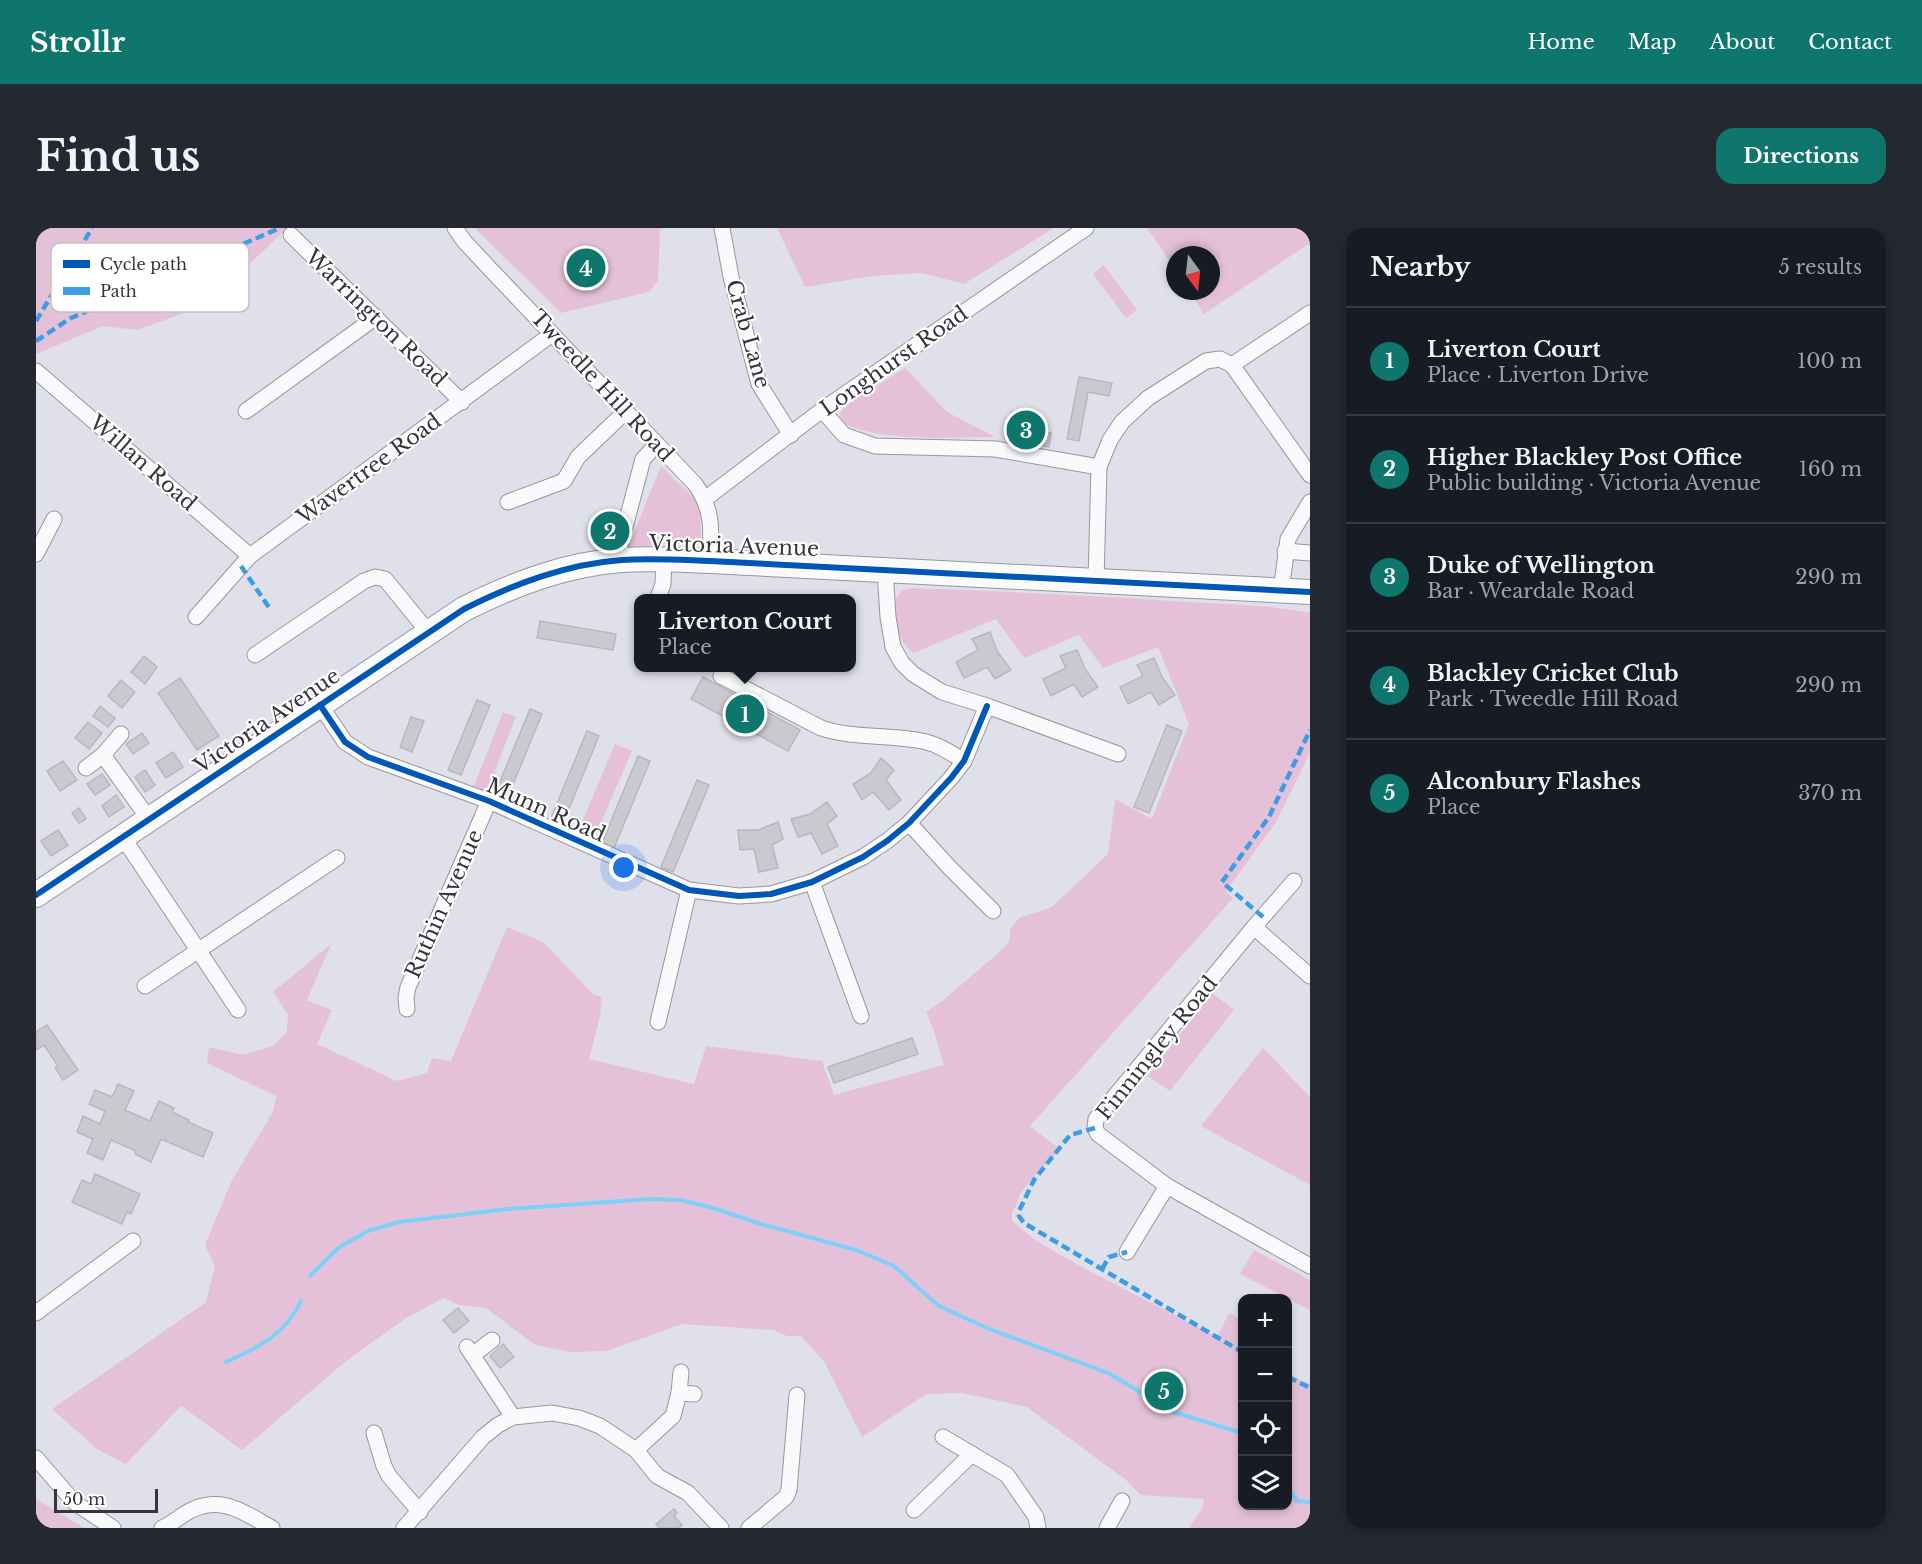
<!DOCTYPE html>
<meta charset="utf-8">
<style>
:root{--surface:#171b24;--page:#242831;--text:#f1f3f6;--muted:#9ea1a6;--line:#363941;--accent:#0f766e}
body{margin:0;font-family:"Libre Baskerville",serif;background:var(--page);color:var(--text)}
.controls{position:absolute;right:18px;bottom:18px;display:grid;overflow:hidden;border-radius:12px;box-shadow:0 3px 9px #0003}
.controls button{width:54px;height:54px;display:grid;place-items:center;padding:0;border:0;border-bottom:2px solid var(--line);background:var(--surface);color:var(--text);font:30px sans-serif}
.compass{position:absolute;left:1130px;top:18px;width:54px;height:54px;border-radius:50%;background:var(--surface);box-shadow:0 3px 9px #0003;rotate:165deg}
.scale{position:absolute;left:18px;bottom:15px;width:104px;box-sizing:border-box;padding-left:6px;border:3px solid #35353c;border-top:0;font-size:16px;line-height:21px;white-space:nowrap;color:#35353c;-webkit-text-stroke:4px #fff;paint-order:stroke}
.you{position:absolute;left:588px;top:640px;width:21px;height:21px;margin:-15px;border:4px solid #fff;border-radius:50%;background:#1a73e8;box-shadow:0 0 0 9px #1a73e833}
.badge{display:grid;place-items:center;width:39px;height:39px;border-radius:50%;background:var(--accent);color:#fff;font-size:20px;font-weight:700}
.pin{position:absolute;translate:-50% -50%;border:3px solid #fff;box-shadow:0 2px 6px #0006}
.popup{position:absolute;left:598px;top:366px;width:222px;height:78px;box-sizing:border-box;display:grid;place-content:center;border-radius:12px;background:var(--surface);filter:drop-shadow(0 2px 4px #0005);font-size:20px;white-space:nowrap;color:var(--muted)}
.popup b{font-size:22px;color:var(--text)}
.popup::after{content:'';position:absolute;left:50%;top:100%;margin-left:-12px;border:12px solid transparent;border-top-color:var(--surface)}
.list{margin:0;padding:0;list-style:none}
h2{display:flex;justify-content:space-between;align-items:center;height:78px;margin:0;padding:0 24px;font-size:26px}
h2 small{font-size:20px;font-weight:400;color:var(--muted)}
.list li{display:grid;grid-template-columns:39px 1fr auto;gap:18px;align-items:center;box-sizing:border-box;height:108px;padding:0 24px;border-top:2px solid var(--line)}
.list b{display:block;font-size:22px;white-space:nowrap}
.list p{margin:0;font-size:20px;white-space:nowrap;color:var(--muted)}
.list em{font-size:20px;font-style:normal;color:var(--muted)}
.icon{flex:none;width:33px;height:33px;fill:none;stroke:currentColor;stroke-width:2;stroke-linecap:round;stroke-linejoin:round}
.map{position:relative;flex:none;width:1274px;height:1300px;overflow:hidden;border-radius:18px}
header{display:flex;align-items:center;gap:36px;box-sizing:border-box;height:84px;padding:0 30px;background:var(--accent);color:#fff}
header strong{font-size:28px}
nav{display:flex;gap:33px;margin-inline-start:auto;font-size:21px}
.intro{display:flex;align-items:center;justify-content:space-between;box-sizing:border-box;height:144px;padding:0 36px}
h1{margin:0;font-size:42px}
.button{padding:15px 27px;border-radius:18px;background:var(--accent);color:#fff;font-size:21px;font-weight:700}
main{display:flex;gap:36px;padding:0 36px}
aside{flex:1;background:var(--surface);border-radius:18px;box-shadow:0 3px 9px #0003}
.map>svg:first-child{display:block}
.green{fill:#e4c1d8}
.lines{fill:none;stroke-linecap:round;stroke-linejoin:round}
.stream{stroke:#7dd1f8;stroke-width:4}
.building{fill:#cbc9d0;stroke:#b9b7be;stroke-width:1.5}
.street-casing{stroke:#96969e;stroke-width:17}
.primary-casing{stroke:#96969e;stroke-width:26}
.street{stroke:#fafafc;stroke-width:15}
.primary{stroke:#fafafc;stroke-width:24}
.quiet{stroke:#3e9de2;stroke-width:4.5;stroke-dasharray:9 4.5;stroke-linecap:butt}
.cycleway-casing{stroke:#fff;stroke-width:10}
.cycleway{stroke:#0057b8;stroke-width:6}
.labels{text-anchor:middle;dominant-baseline:central;stroke-width:4.5;stroke-linejoin:round;paint-order:stroke}
.street-label{font-size:21px;fill:#35353c;stroke:#fff}
.key{fill:#fff;stroke:#c2c2c4;stroke-width:1.5}
.key-label{font-size:16px;fill:#35353c}
</style>
<header>
<strong>Strollr</strong>
<nav><a>Home</a><a>Map</a><a>About</a><a>Contact</a></nav>
</header>
<div class="intro"><h1>Find us</h1><a class="button">Directions</a></div>
<main>
<div class="map">
<svg width="1274" height="1300" viewBox="0 0 1274 1300">
<rect width="100%" height="100%" fill="#e0e0ea"/>
<g class="green">
<path d="M0,0h251l-79,76 -70,26 -35,-4 -67,28z"/>
<path d="M439,0h189l-4,2 -2,51 -9,11 -88,21z"/>
<path d="M741,0h277l-90,56 -42,-11 -49,3 -68,11z"/>
<path d="M1111,0h163v15l-106,71 -14,-23h21v-36h-36v14z"/>
<path d="M1068,37l33,45 -11,8 -33,-44z"/>
<path d="M869,140l42,44 48,25c-39,0 -125,6 -156,-17l2,-9 13,-11z"/>
<path d="M625,238l39,38 1,38 -73,5z"/>
<path d="M875,360c87,3 175,7 262,13 45,3 92,3 137,12v140l-35,71 -49,67 7,7 -203,228 31,24c-15,14 -29,27 -41,44 -4,6 -2,12 -8,17v10l23,19 43,25 139,72 12,-24 13,7v186h46v-132l22,10v144h-121l13,-20 2,-9 -63,-4 -15,-15 -99,-73 -65,-14 -36,1 -64,43 -37,-74 -24,-27h-14l-14,-6 -91,-6 -75,27 -37,1 -35,-7 -49,-37 -27,-3 -15,-7 -38,20 -61,44 -103,88 -61,-44 -55,58 -29,-15 -45,-40 154,-107 9,-36 -10,-21 27,-65 41,-68 3,-16 -69,-33 2,-16 34,8 30,-9 14,-14 1,-17 -15,-23 58,-48 -24,56 25,10 -15,34 80,37 30,-8 5,-15 19,3 56,-134 36,15 51,53 8,2 -2,19 -11,43 105,25 12,-38 116,15 12,34 110,-30 -10,-34 -8,-19 19,-13 60,-52 5,-9v-8l9,-12 33,-11 56,-53 7,-55 37,20 37,-95 -31,-77 -55,21 -24,-33 -55,23 -28,-39 -83,34c-3,-3 -7,-7 -10,-11 -7,-11 -13,-35 -5,-47 3,-5 9,-6 13,-7z"/>
<path d="M467,484l13,5 -31,79 -13,-5z"/>
<path d="M579,516l17,7 -40,92 -16,-7z"/>
<path d="M1176,765l22,17 -64,81 -22,-15z"/>
<path d="M1227,820l47,49v88l-109,-59z"/>
<path d="M1218,1022l56,30v30l-70,-36z"/>
<path d="M0,1271l48,29h-48z"/>
</g>
<g class="lines">
<g class="stream">
<path d="M274,1048l28,-28 30,-17 31,-9 109,-13 142,-10 31,1 32,8 48,16 95,26 38,16 45,40 48,22 121,45 29,17 23,18 82,25"/>
<path d="M190,1134c33,-15 59,-27 75,-61"/>
<path d="M1252,1259l9,14 13,1"/>
</g>
</g>
<g class="building">
<path d="M1043,149l33,6 -3,13 -21,-4 -9,49 -12,-2z"/>
<path d="M976,184l26,4v11l5,1v4l8,1 -2,14 -41,-7z"/>
<path d="M504,393l76,13 -3,16 -76,-12z"/>
<path d="M954,404l7,19 14,19 -16,9 -8,-12 -23,11 -8,-16 22,-12 -6,-11z"/>
<path d="M1041,422l8,19 13,18 -16,10 -8,-13 -23,12 -8,-17 23,-11 -6,-12z"/>
<path d="M108,428l13,11 -12,17 -14,-12z"/>
<path d="M1118,430l8,19 13,18 -16,10 -8,-13 -23,12 -8,-17 23,-11 -6,-11z"/>
<path d="M667,449l97,53 -12,21 -97,-52z"/>
<path d="M144,450l39,58 -22,14 -39,-57z"/>
<path d="M85,452l14,12 -13,16 -14,-12z"/>
<path d="M441,472l13,5 -29,70 -13,-5z"/>
<path d="M64,478l15,12 -7,9 -15,-11z"/>
<path d="M494,481l12,5 -36,87 -12,-5z"/>
<path d="M375,489l13,4 -12,31 -12,-5z"/>
<path d="M52,494l14,11 -13,16 -14,-11z"/>
<path d="M1131,497l15,6 -33,82 -15,-6z"/>
<path d="M551,503l12,5 -36,87 -12,-5z"/>
<path d="M106,505l7,10 -16,11 -7,-10z"/>
<path d="M137,524l10,15 -17,11 -10,-15z"/>
<path d="M602,528l12,5 -36,87 -12,-5z"/>
<path d="M845,530l13,12 -8,10 15,20 -12,10 -16,-18 -11,8 -9,-16 18,-11z"/>
<path d="M27,533l14,19 -17,11 -13,-20z"/>
<path d="M109,542l10,15 -10,7 -10,-15z"/>
<path d="M66,546l8,11 -15,10 -8,-11z"/>
<path d="M661,552l12,5 -36,87 -12,-5z"/>
<path d="M80,567l8,12 -15,10 -7,-11z"/>
<path d="M791,574l10,14 -10,8 11,22 -16,8 -11,-21 -13,4 -7,-18 19,-5z"/>
<path d="M43,580l7,11 -7,4 -7,-10z"/>
<path d="M742,594l5,17 -11,6 6,23 -19,4 -5,-23 -14,1 -2,-20h20z"/>
<path d="M22,602l10,15 -17,11 -10,-15z"/>
<path d="M11,797l31,45 -15,10 -8,-12 3,-2 -14,-21 -8,5v-18z"/>
<path d="M876,810l6,16 -84,29 -6,-16z"/>
<path d="M82,856l16,7 -9,19 25,11 9,-20 15,7 -2,4 17,8 -1,2 25,11 -10,24 -42,-18 -10,23 -16,-8 1,-3 -25,-11 -8,20 -16,-7 6,-14 -16,-7 6,-16 17,8 5,-13 -16,-7 6,-14 17,7z"/>
<path d="M59,946l45,20 -9,20 -4,-2 -5,12 -50,-22 10,-22 9,4z"/>
<path d="M422,1080l11,13 -15,12 -11,-13z"/>
<path d="M467,1116l11,13 -14,11 -10,-12z"/>
<path d="M638,1281l3,4 -3,3 8,9 -3,3h-20l-3,-4z"/>
</g>
<g class="lines">
<defs>
<g id="street">
<path d="M419,0l9,13 27,29 204,214c19,27 16,46 15,77"/>
<path d="M686,0l9,49 28,107 32,51"/>
<path d="M255,7l171,167"/>
<path d="M1196,137l78,-52"/>
<path d="M0,143l214,185"/>
<path d="M786,182l22,25 31,11 120,3 104,18"/>
<path d="M210,183l130,-94"/>
<path d="M669,271l117,-89 264,-182"/>
<path d="M472,274l56,-21 14,-24 47,-45"/>
<path d="M1249,323l25,2"/>
<path d="M0,326l18,-35"/>
<path d="M585,332l-1,-14 23,-87 14,-15"/>
<path d="M849,342l3,47 5,30 9,16 11,11 29,18 45,14 131,48"/>
<path d="M1060,353l3,-114 11,-27 12,-18 26,-24 58,-37 14,-2 12,6 78,110"/>
<path d="M1245,363l7,-52 22,-37"/>
<path d="M622,370l5,-14 1,-25"/>
<path d="M160,389l54,-61 302,-222"/>
<path d="M219,427l109,-74 11,-4 10,2 44,54"/>
<path d="M685,448l100,52c33,11 68,6 101,13 16,3 29,12 42,20"/>
<path d="M284,477l25,37 23,15 121,44 200,89 50,6 32,-2 41,-12 51,-25 24,-16 22,-18 42,-45 13,-17 23,-55"/>
<path d="M67,527l46,64"/>
<path d="M50,540l17,-13 18,-21"/>
<path d="M873,595l40,44 44,44"/>
<path d="M86,608l116,174"/>
<path d="M1258,653l-40,46 -158,192 -1,9 3,6 69,52 143,80"/>
<path d="M776,654l49,134"/>
<path d="M1218,699l56,49"/>
<path d="M109,758l192,-128"/>
<path d="M371,781l-1,-11 2,-11 81,-186"/>
<path d="M622,794l31,-132"/>
<path d="M1091,1024l40,-66"/>
<path d="M0,1085l97,-72"/>
<path d="M431,1119l46,70"/>
<path d="M437,1127l19,-15"/>
<path d="M643,1165l15,1"/>
<path d="M338,1205l10,33 5,10 31,36"/>
<path d="M907,1209l64,38 29,42 2,11"/>
<path d="M600,1222l37,-34 6,-23 2,-21"/>
<path d="M0,1230l38,44 39,26"/>
<path d="M878,1282l58,-56"/>
<path d="M126,1300c12,-5 21,-15 32,-19 31,-13 52,5 78,19"/>
<path d="M368,1300l79,-91 15,-12 15,-8 39,-4 27,5 21,8 36,24 21,26 31,17 33,35"/>
<path d="M713,1300l37,-31 3,-7 8,-95"/>
<path d="M1071,1300l15,-27"/>
</g>
<path id="primary" d="M0,667l428,-286c50,-25 102,-45 158,-49 30,-2 59,0 88,1l600,31"/>
</defs>
<use href="#street" class="street-casing"/>
<use href="#primary" class="primary-casing"/>
<use href="#street" class="street"/>
<use href="#primary" class="primary"/>
<g class="quiet">
<path d="M0,93l56,-93"/>
<path d="M0,113l35,-23 209,-90"/>
<path d="M205,338l29,43"/>
<path d="M1227,689l-41,-35 47,-65 41,-87"/>
<path d="M1059,900l-25,7 -36,45 -15,31v5l5,7 218,129"/>
<path d="M1066,1041l7,-12 18,-5"/>
<path d="M1252,1149l22,11"/>
</g>
<defs>
<g id="cycleway">
<path d="M284,477l25,37 23,15 121,44 200,89 50,6 32,-2 41,-12 51,-25 24,-16 22,-18 42,-45 13,-17 23,-55"/>
<path d="M0,667l428,-286c50,-25 102,-45 158,-49 30,-2 59,0 88,1l600,31"/>
</g>
</defs>
<use href="#cycleway" class="cycleway-casing"/>
<use href="#cycleway" class="cycleway"/>
</g>
<g class="labels">
<g class="street-label">
<text transform="translate(340 90) rotate(44)">Warrington Road</text>
<text transform="translate(712 106) rotate(74)">Crab Lane</text>
<text transform="translate(858 133) rotate(-35)">Longhurst Road</text>
<text transform="translate(566 158) rotate(47)">Tweedle Hill Road</text>
<text transform="translate(107 235) rotate(41)">Willan Road</text>
<text transform="translate(333 241) rotate(-36)">Wavertree Road</text>
<text transform="translate(698 318) rotate(2)">Victoria Avenue</text>
<text transform="translate(231 493) rotate(-34)">Victoria Avenue</text>
<text transform="translate(510 582) rotate(24)">Munn Road</text>
<text transform="translate(408 676) rotate(-66)">Ruthin Avenue</text>
<text transform="translate(1121 820) rotate(-51)">Finningley Road</text>
</g>
</g>
<rect x="15" y="15" width="198" height="69" rx="9" class="key"/>
<rect x="27" y="32" width="27" height="8" fill="#0057b8"/>
<rect x="27" y="59" width="27" height="8" fill="#3e9de2"/>
<g class="key-label">
<text x="64" y="42">Cycle path</text>
<text x="64" y="69">Path</text>
</g>
</svg>
<div class="controls">
<button>+</button>
<button>−</button>
<button><svg class="icon" aria-label="locate" viewBox="0 0 24 24"><circle cx="12" cy="12" r="6"/><path d="M12 2v4M12 18v4M2 12h4M18 12h4"/></svg></button>
<button><svg class="icon" aria-label="layers" viewBox="0 0 24 24"><path d="M12 4l9 5-9 5-9-5zM3 14l9 5 9-5"/></svg></button>
</div>
<svg class="compass" viewBox="-18 -18 36 36"><path d="M0-13l5 13h-10z" fill="#e53935"/><path d="M0 13l5-13h-10z" fill="#9ea1a6"/></svg>
<div class="scale">50 m</div>
<div class="you"></div>
<div class="pin badge" style="left:709px;top:486px">1</div>
<div class="popup"><b>Liverton Court</b>Place</div>
<div class="pin badge" style="left:574px;top:303px">2</div>
<div class="pin badge" style="left:990px;top:202px">3</div>
<div class="pin badge" style="left:550px;top:40px">4</div>
<div class="pin badge" style="left:1128px;top:1163px">5</div>
</div>
<aside>
<h2>Nearby<small>5 results</small></h2>
<ul class="list">
<li><span class="badge">1</span><div><b>Liverton Court</b><p>Place · Liverton Drive</p></div><em>100 m</em></li>
<li><span class="badge">2</span><div><b>Higher Blackley Post Office</b><p>Public building · Victoria Avenue</p></div><em>160 m</em></li>
<li><span class="badge">3</span><div><b>Duke of Wellington</b><p>Bar · Weardale Road</p></div><em>290 m</em></li>
<li><span class="badge">4</span><div><b>Blackley Cricket Club</b><p>Park · Tweedle Hill Road</p></div><em>290 m</em></li>
<li><span class="badge">5</span><div><b>Alconbury Flashes</b><p>Place</p></div><em>370 m</em></li>
</ul>
</aside>
</main>
